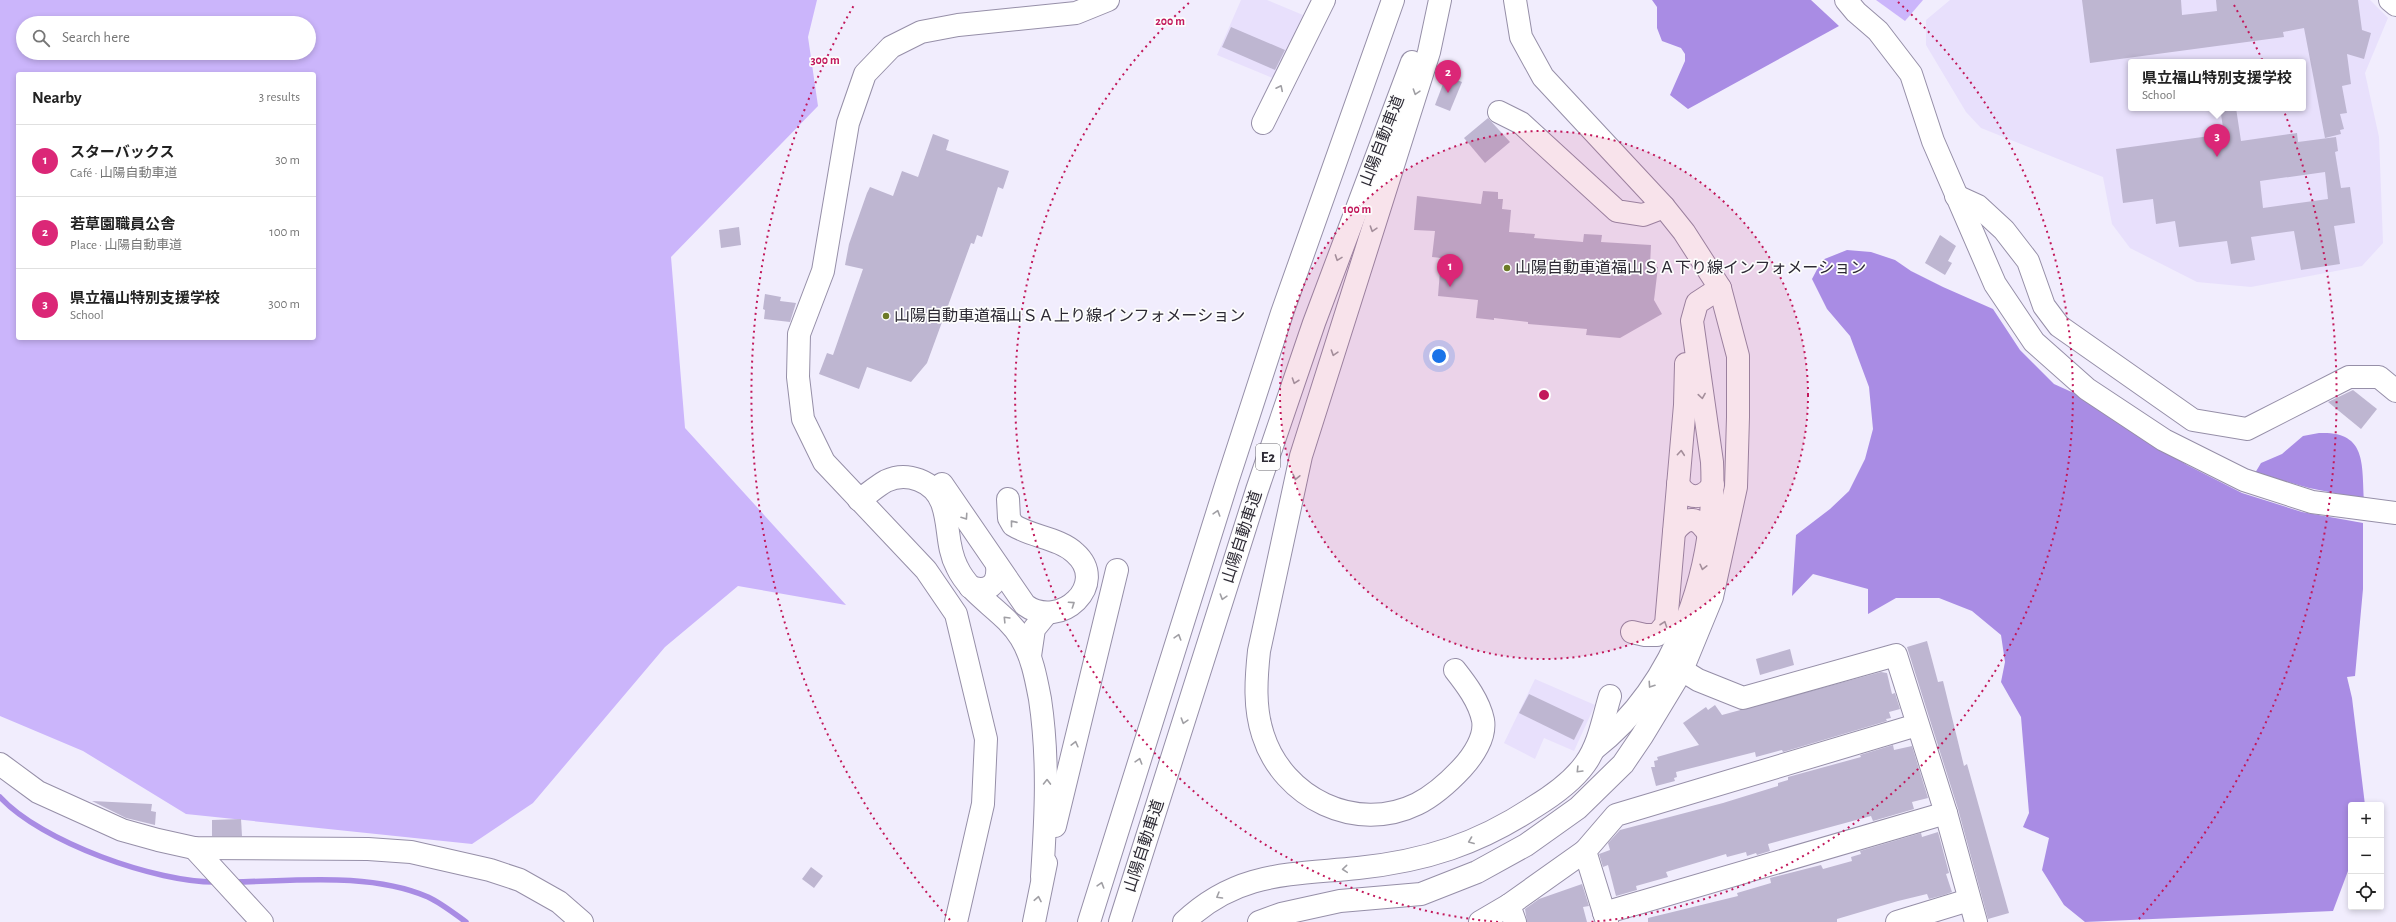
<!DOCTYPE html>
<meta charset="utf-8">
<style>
:root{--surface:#fff;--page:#f2f2f2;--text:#222;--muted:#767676;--line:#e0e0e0;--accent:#db2777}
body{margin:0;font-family:"Alegreya Sans","Noto Sans JP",sans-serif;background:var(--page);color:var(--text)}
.controls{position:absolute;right:12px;bottom:12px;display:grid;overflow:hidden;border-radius:4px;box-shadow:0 2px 6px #0003}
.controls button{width:36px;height:36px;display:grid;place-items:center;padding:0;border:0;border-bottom:1px solid var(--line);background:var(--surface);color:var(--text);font:20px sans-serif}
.you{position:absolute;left:1439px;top:356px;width:14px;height:14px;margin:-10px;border:3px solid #fff;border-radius:50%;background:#1a73e8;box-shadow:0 0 0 6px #1a73e833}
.badge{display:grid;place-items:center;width:26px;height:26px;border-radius:50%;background:var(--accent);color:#fff;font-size:13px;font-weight:700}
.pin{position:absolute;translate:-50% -33px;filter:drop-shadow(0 1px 2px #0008)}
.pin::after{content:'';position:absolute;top:21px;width:14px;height:12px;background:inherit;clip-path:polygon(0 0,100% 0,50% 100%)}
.popup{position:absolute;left:2128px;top:59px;width:178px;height:52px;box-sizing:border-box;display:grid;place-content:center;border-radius:4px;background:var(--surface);filter:drop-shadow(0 1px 3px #0005);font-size:13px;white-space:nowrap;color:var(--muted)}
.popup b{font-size:15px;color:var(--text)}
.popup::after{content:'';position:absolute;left:50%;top:100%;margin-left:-8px;border:8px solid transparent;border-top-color:var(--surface)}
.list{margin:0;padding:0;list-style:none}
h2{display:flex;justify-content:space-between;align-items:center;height:52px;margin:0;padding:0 16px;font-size:17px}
h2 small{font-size:13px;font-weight:400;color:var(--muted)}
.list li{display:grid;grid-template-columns:26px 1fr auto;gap:12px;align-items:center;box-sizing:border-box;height:72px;padding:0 16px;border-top:1px solid var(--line)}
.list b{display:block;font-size:15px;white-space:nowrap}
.list p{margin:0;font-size:13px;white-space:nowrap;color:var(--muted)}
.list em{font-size:13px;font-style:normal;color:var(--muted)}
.icon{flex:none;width:22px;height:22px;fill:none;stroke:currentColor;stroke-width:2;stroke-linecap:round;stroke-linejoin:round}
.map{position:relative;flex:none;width:2396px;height:922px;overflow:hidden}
.search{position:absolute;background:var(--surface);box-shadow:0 2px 6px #0003;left:16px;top:16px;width:300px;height:44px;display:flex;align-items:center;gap:10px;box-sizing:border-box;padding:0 14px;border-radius:22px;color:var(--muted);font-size:15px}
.panel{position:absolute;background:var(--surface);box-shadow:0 2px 6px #0003;left:16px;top:72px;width:300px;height:268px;border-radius:4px}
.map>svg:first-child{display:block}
.built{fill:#e8e0fc;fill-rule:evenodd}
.green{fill:#cbb5fb;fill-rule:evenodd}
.water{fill:#a98ce4}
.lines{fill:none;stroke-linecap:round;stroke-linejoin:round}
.stream{stroke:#a98ce4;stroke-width:5.5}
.building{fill:#beb6d1;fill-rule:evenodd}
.minor-casing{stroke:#968fa8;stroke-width:24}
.major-casing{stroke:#968fa8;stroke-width:24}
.highway-casing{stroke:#968fa8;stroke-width:24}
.minor{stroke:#fff;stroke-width:22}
.major{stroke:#fff;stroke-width:22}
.highway{stroke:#fff;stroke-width:22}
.oneway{stroke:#a09fa4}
.ring{fill:none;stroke:#c2185b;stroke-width:2;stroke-dasharray:2 4}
.poi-dot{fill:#6c7a27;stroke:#fdfdfd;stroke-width:1.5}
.labels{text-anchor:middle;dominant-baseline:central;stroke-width:3.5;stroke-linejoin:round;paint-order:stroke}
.shield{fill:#fdfdfd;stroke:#6b6970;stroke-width:1}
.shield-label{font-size:15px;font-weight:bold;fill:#2d2a34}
.street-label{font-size:16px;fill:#2d2a34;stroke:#fdfdfd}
.poi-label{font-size:16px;fill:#2d2a34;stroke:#fdfdfd;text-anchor:start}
.centre{fill:#c2185b;stroke:#fdfdfd;stroke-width:2}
.ring-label{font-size:12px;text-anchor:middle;font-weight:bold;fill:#c2185b;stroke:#fdfdfd;stroke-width:3.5;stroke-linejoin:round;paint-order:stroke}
</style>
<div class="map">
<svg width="2396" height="922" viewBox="0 0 2396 922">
<rect width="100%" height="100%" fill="#f1edfd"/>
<g class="built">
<path d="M1241,0h26l36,15 -28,64 -58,-24z"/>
<path d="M1950,0h420l18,18 -23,55 14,64 4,106 -21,23 -111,21 -54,-5 -67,-34 -18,-24 -9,-47 -122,-49 -15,-16 -40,-67v-25zM2131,62h172v46h-172z"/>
<path d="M1535,679l60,26 -21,46 -30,-13 -9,21 -31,-16z"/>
</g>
<g class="green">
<path d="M0,0h817l-9,37 10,69 -147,151 14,171 161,177 -108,-19 -73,61 -132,156 -61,41 -286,-30 -103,-63 -83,-35zM23,23h286v30h-286zM18,74h296v264h-296z"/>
<path d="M1876,0h47l-18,21z"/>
</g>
<g class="water">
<path d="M1652,0h159l28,26 -151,83 -18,-14 15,-34v-7l-4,-6 -19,-7 -5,-13v-21z"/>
<path d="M1847,250l24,2 24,8 16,11 32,16 50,22 27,41 34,34 22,10 111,71 55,28 60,19 61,11v66l-8,87 -8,1 5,21 13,107h-14v58l-18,48 -248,11 -21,-17 -22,-35 7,-32 -26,-11 6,-14 -8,-96 -20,-35 4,-20 -4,-27 -29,-24 -33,-13h-43l-28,16v-25l-55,-15 -21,22 4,-61 34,-26 19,-18 16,-32 8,-30 -4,-42 -19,-51 -23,-27 -15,-30 10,-19z"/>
<path d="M2319,433c47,-2 43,29 45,66l-55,-11 -54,-15 6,-10 21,-9 21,-18z"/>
</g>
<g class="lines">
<g class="stream">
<path d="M0,797c41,45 157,86 217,85"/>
<path d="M234,882c61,-1 136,-10 194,15 13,6 27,17 38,25"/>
</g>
</g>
<g class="building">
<path d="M2082,0h99l1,15 35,-4 -1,-11h142l4,30 9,3 -7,26 -17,-5 4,30 -9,2 5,27 -7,1 4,15 -4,1 1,4 -16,4 -21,-110 -21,4 1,5 -194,26z"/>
<path d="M1231,27l54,23 -10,20 -53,-23z"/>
<path d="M1446,76l16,6 -12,29 -15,-6z"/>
<path d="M2220,108h16l5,33 56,-8 1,9 38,-5 2,14 -3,1 6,36 9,-1 5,36 -21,3 6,38 -39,6 -7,-39 -43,6 4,23 -24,4 -4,-23 -48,6 -4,-26 -19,3 -3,-25 -30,4 -7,-54 108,-15zM2325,172l3,27 -65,9 -3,-27z"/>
<path d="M1488,118l22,24 -25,21 -21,-25z"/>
<path d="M933,134l16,6 -3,10 63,21 -6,18 -5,-2 -16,50 -5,-2 -3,9 -3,-1 -44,120 -16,19 -44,-15 -8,22 -40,-15 8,-21 6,2 30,-86 -18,-4 4,-21 18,-51 3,-6 23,9 9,-25 16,6z"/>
<path d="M1483,191l15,1v7h5l-1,10 9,1 -2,22 26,2 -1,4 49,4 1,-8 18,1 -1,7 50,3 -1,21 8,1 -4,33 8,14 -42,24 -34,-3 1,-6 -59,-5v-2l-34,-4v2l-18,-2 2,-18 -40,-4 3,-38 -9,-1 3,-26 -21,-1 3,-34 64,8z"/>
<path d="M739,227l2,18 -20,3 -2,-18z"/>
<path d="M1940,235l16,11 -8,15 4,2 -7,12 -20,-12z"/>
<path d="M765,294l16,3 -1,4 16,2 -6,19 -26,-3 1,-9 -2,-1z"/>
<path d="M2353,390l24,19 -16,20 -33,-27z"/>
<path d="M1927,641l11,41 5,-1 21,85 3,-2 42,149 -21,6 -30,-110 -51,-162z"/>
<path d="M1790,649l4,16 -34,10 -4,-16z"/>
<path d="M1881,672l6,1 5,21 3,-1 5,16 -11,3 2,6 -5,1 1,2 -104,31 -1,-2 -26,7 -1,-5 -79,20 1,5 -3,1 1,3 -19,5 -5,-19h4l-1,-6 4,-1 -1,-3 42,-12 -16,-22 23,-16 2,3 7,-5 7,10z"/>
<path d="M1529,694l55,26 -10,20 -55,-27z"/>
<path d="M1893,745l1,5 18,-4 16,52 -16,4 2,7 -41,12 -2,-5 -103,28 2,7 -13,4 -1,-2 -9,3 -1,-4 -19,5 -1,-3 -60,18 2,5 -32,9 1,4 -21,6 -8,-31 -5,2 -4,-13 11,-4 -2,-7 12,-13 103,-27 55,-17v-3l10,-3v-3l73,-20 -1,-2z"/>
<path d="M92,801l60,3 -1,7 5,1 -1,13 -29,-7z"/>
<path d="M241,819l1,17h-30v-16z"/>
<path d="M1938,832l11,41 -3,1 6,18 -8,3 -15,4 -2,-5 -29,7 -61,18v3h-189v-4l90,-22 -1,-3 34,-10 -1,-5 51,-13 2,4 29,-8 -1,-4 10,-3 -1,-3 61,-18 1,4z"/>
<path d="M811,867l12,9 -9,12 -12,-9z"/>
<path d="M1582,884l7,22 -6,1 4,15h-60l-2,-13 14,-10z"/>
</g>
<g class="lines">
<defs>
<g id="minor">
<path d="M1846,0l10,12 22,19 33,43 22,67 62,143 39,58 53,47 77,51 80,40 68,22 84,11"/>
<path d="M1499,112l22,11 96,88 26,4 21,-8"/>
<path d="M1956,196l22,10 26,24 24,31 16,45 15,20 134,94 54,9 102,-52h30l17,14"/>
<path d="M1678,484c10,16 24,16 35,1"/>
<path d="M1674,532c13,-17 24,-16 35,3"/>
<path d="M970,587c18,6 29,-2 27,-22"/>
<path d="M1030,656l4,-27 13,-16"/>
<path d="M1682,670l16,10 45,18 153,-43 50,158 30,109"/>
<path d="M0,764l38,28 84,38 36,10 36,8 174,1 43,3 79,18 30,10 39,22 23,20"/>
<path d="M194,848l68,74"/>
<path d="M1604,913l342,-100"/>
<path d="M956,922l27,-118 3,-65 -30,-125 -30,-44 -102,-108 -21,-43 -5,-42 1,-43 24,-63 25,-148 17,-49 26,-27 30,-15 37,-7 118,-12 32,-13"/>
<path d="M1259,922l22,-8 59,-13 81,-7 56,-22 49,-27 52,-37 45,-44 19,-28 40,-66 30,-73 24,-110 2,-70v-61l-18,-68 -36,-56 -20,-25 -121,-130 -22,-40 -6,-37"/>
<path d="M1480,922l29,-17"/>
<path d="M1515,922l-6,-17 76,-54"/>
<path d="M1607,922l-22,-71 31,-36 301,-90"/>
<path d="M1897,922l72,-22"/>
</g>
<path id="major" d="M2390,0l6,5"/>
<g id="highway">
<path d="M1440,0l-11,52 -128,404 -42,195c-3,28 -5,57 4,84 20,63 93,99 154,69 18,-9 31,-21 45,-36 11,-12 24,-31 21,-48 -4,-19 -17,-36 -28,-50"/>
<path d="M1263,123l61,-123"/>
<path d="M942,484l83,121c35,26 85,-21 50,-52 -16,-15 -43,-16 -62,-28l-4,-7 -1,-19"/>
<path d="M859,500c9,-6 18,-14 27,-19 21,-10 48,0 56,22 8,21 4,43 15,64 14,30 47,43 64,71 11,18 15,40 19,61 9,60 6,117 2,178"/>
<path d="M1632,632l13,3h12l9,-11 19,-219 1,-41"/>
<path d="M1594,749c84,-65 123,-183 118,-287l-20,-141 5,-18 23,-15"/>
<path d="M1055,826l62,-256"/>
<path d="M1034,922l12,-59"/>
<path d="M1089,922l138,-440 55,-169 111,-313"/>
<path d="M1120,922l137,-432 57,-167 98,-261"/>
<path d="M1184,922c54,-51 106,-47 174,-54 67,-7 120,-24 176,-61 18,-11 38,-25 51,-43 14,-19 18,-45 25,-68"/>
</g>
</defs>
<use href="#minor" class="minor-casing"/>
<use href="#major" class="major-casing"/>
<use href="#highway" class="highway-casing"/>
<use href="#minor" class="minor"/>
<use href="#major" class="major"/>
<use href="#highway" class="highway"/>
</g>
<defs><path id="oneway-chevron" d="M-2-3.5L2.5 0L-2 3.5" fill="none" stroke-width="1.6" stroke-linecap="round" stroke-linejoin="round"/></defs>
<g class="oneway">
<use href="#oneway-chevron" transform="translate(1280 88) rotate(-64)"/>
<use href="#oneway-chevron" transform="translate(1416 92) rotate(108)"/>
<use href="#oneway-chevron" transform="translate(1373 229) rotate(108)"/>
<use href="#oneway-chevron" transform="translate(1338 258) rotate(110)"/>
<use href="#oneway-chevron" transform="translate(1334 353) rotate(108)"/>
<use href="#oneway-chevron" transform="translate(1295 381) rotate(109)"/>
<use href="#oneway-chevron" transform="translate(1702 396) rotate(81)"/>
<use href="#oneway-chevron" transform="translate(1681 453) rotate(-85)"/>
<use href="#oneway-chevron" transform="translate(1296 477) rotate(103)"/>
<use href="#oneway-chevron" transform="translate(1217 513) rotate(-73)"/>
<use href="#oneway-chevron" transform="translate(965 517) rotate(56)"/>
<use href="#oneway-chevron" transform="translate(1013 523) rotate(-129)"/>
<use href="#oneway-chevron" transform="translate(1703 567) rotate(104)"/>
<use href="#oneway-chevron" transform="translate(1223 597) rotate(107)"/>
<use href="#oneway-chevron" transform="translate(1072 604) rotate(-34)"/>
<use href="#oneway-chevron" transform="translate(1006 619) rotate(-134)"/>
<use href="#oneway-chevron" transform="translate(1664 624) rotate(-71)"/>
<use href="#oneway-chevron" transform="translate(1178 637) rotate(-73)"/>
<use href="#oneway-chevron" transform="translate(1651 685) rotate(124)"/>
<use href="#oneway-chevron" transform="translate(1184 721) rotate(107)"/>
<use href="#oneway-chevron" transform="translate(1075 744) rotate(-76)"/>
<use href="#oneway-chevron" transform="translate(1139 761) rotate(-73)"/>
<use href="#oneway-chevron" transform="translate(1579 770) rotate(134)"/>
<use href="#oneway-chevron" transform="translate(1047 782) rotate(-89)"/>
<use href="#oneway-chevron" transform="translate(1471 841) rotate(159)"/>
<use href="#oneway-chevron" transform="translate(1345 869) rotate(175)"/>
<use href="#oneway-chevron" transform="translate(1101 885) rotate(-73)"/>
<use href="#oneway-chevron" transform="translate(1219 896) rotate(150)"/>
<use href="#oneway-chevron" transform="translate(1038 899) rotate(-79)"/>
</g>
<circle cx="1544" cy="395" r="264" fill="#c2185b" fill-opacity=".12"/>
<g class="ring">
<circle cx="1544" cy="395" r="264"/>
<path d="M1498 922A529 529 0 0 1 1190 2M1898 2A529 529 0 0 1 1590 922"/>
<path d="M950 920A793 793 0 0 1 854 5M2234 5A793 793 0 0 1 2138 920"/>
</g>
<g class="poi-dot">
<circle cx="1507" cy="268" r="4"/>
<circle cx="886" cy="316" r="4"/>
</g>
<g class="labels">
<rect class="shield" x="1256" y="444" width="24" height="26" rx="3"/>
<g class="shield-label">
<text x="1268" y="457">E2</text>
</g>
<g class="street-label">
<text transform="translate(1382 141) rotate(-69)">山陽自動車道</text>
<text transform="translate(1242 537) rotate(-72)">山陽自動車道</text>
<text transform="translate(1144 846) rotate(-72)">山陽自動車道</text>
</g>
<g class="poi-label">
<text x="1515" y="268">山陽自動車道福山ＳＡ下り線インフォメーション</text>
<text x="894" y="316">山陽自動車道福山ＳＡ上り線インフォメーション</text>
</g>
</g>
<circle cx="1544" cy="395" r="6" class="centre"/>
<g class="ring-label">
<text x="1170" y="25">200 m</text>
<text x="825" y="64">300 m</text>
<text x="1357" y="213">100 m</text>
</g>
</svg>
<div class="controls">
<button>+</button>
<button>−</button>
<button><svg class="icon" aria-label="locate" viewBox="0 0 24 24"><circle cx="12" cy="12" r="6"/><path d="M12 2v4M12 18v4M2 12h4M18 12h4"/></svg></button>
</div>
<div class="you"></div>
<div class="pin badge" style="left:1450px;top:287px">1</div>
<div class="pin badge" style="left:1448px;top:93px">2</div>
<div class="pin badge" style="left:2217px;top:157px">3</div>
<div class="popup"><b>県立福山特別支援学校</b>School</div>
<div class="search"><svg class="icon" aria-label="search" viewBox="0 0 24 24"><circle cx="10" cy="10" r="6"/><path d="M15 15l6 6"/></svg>Search here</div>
<section class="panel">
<h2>Nearby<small>3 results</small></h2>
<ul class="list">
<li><span class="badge">1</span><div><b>スターバックス</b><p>Café · 山陽自動車道</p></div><em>30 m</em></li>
<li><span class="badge">2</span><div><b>若草園職員公舎</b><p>Place · 山陽自動車道</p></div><em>100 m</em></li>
<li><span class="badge">3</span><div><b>県立福山特別支援学校</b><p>School</p></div><em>300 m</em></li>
</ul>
</section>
</div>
